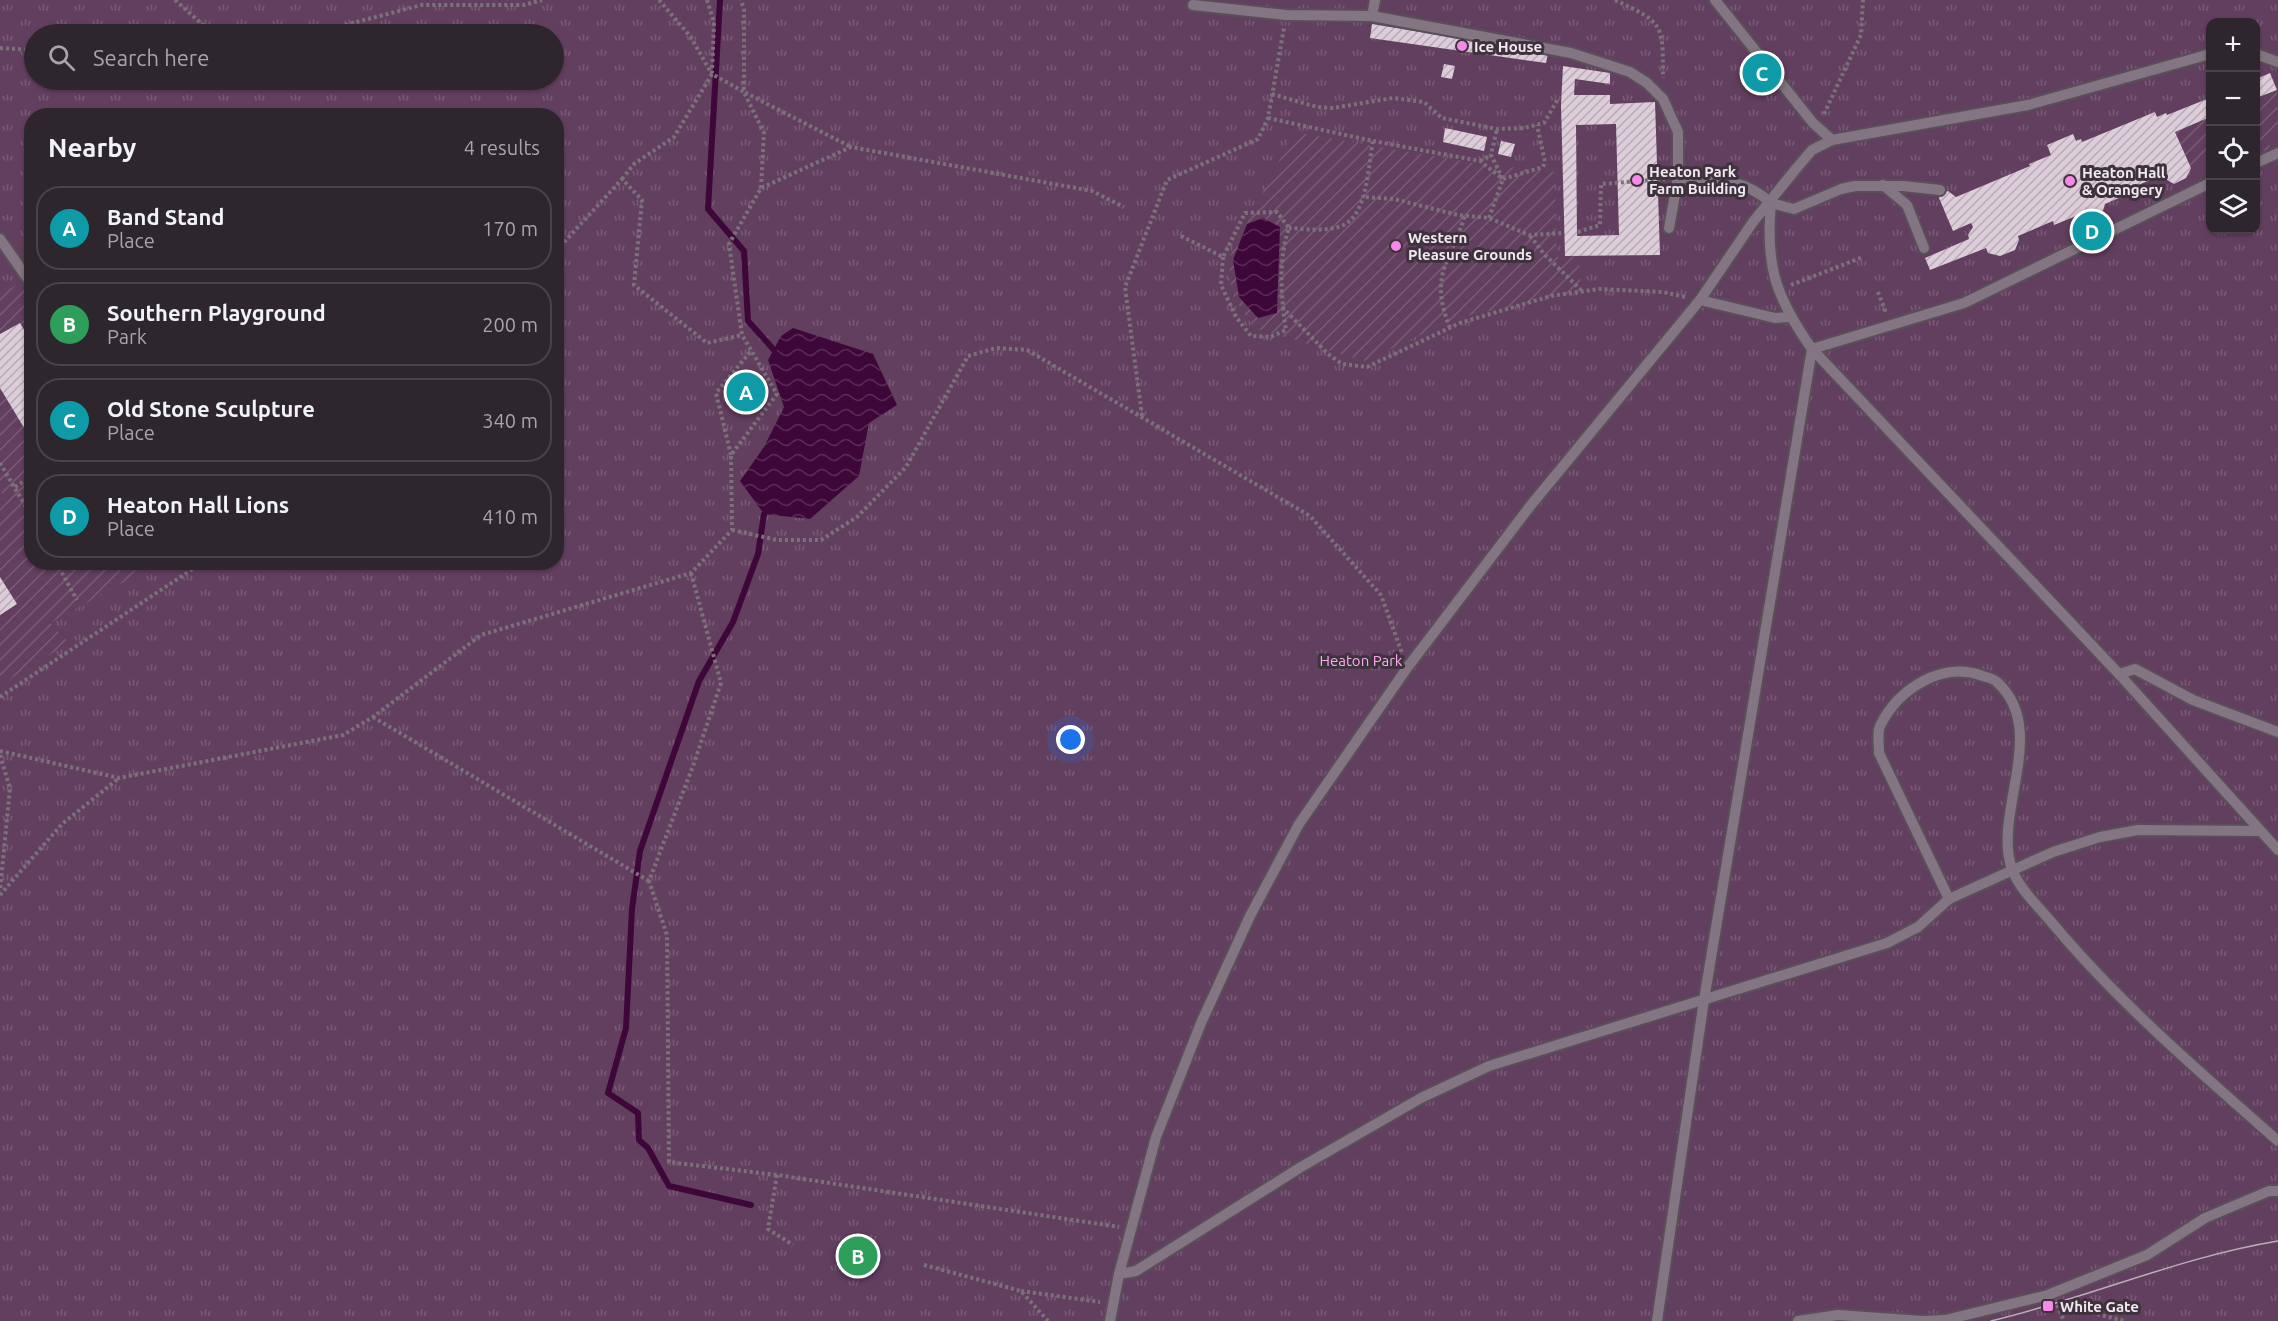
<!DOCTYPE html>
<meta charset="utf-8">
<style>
:root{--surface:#2e262d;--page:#362e35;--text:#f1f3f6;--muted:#a7a5aa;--line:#494349;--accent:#d93025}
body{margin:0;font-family:Ubuntu,sans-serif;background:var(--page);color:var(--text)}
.controls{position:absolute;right:18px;top:18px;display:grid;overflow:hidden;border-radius:12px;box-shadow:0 2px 4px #0004}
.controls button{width:54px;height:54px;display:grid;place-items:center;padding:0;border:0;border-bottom:2px solid var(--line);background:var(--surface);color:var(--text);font:30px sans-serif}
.you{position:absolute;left:1071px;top:740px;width:21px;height:21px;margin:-15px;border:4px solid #fff;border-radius:50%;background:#1a73e8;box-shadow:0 0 0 9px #1a73e833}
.badge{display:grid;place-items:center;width:39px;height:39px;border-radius:50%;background:var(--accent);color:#fff;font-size:20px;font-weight:700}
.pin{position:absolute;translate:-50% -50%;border:3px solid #fff;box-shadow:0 2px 6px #0006}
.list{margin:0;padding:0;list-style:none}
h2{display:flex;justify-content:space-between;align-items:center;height:78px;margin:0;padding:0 24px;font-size:26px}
h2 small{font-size:20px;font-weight:400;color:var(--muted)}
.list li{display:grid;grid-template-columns:39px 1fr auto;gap:18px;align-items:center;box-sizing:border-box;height:84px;margin:0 12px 12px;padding:0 12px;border:2px solid var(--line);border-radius:24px}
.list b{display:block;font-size:22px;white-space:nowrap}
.list p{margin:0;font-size:20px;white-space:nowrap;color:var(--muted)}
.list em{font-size:20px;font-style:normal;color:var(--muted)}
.icon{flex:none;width:33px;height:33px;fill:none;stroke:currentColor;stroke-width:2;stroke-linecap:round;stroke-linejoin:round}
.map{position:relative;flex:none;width:2278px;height:1321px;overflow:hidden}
.search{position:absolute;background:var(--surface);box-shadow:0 2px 4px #0004;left:24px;top:24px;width:540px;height:66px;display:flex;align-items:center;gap:15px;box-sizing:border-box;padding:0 21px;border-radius:33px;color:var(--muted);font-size:22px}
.panel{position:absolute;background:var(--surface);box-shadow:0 2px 4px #0004;left:24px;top:108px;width:540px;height:462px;border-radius:24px}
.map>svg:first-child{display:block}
.park{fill:url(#park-tufts);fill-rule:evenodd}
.garden{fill:url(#garden-furrows)}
.water{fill:url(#water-waves)}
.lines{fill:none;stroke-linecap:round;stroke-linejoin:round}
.stream{stroke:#3d0839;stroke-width:6}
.building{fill:url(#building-hatch);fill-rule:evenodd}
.service-casing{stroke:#594f58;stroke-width:14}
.path{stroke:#7c717a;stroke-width:4;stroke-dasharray:3 3;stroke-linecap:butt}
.service{stroke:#837581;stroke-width:10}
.tram{stroke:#b9b0b7;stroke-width:1.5}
.poi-dot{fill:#f788eb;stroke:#3e323c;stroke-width:2}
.labels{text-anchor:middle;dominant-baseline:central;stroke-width:6;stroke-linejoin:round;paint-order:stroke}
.poi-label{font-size:15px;font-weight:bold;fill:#f1e9ef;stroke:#3e323c;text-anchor:start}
.park-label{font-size:15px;fill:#fcaaf1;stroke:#3e323c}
</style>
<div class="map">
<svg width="2278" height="1321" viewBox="0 0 2278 1321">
<defs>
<pattern id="park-tufts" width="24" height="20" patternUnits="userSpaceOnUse" patternTransform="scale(1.5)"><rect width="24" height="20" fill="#633f5f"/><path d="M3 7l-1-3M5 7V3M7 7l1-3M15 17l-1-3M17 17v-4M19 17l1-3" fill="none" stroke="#7a5b76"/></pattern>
<pattern id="garden-furrows" width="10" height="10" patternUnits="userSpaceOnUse" patternTransform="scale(1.5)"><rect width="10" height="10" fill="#633f5f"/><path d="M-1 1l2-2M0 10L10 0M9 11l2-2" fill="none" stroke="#7a5b76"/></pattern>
<pattern id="water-waves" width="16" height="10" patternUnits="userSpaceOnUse" patternTransform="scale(1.5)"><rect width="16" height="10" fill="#3d0839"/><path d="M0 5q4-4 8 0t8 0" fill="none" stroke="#5a2c56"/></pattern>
<pattern id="building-hatch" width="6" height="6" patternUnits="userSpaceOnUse" patternTransform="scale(1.5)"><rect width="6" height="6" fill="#dccdd9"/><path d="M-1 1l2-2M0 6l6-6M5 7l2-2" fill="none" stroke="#b7abb5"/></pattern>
</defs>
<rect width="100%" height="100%" fill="#3e323c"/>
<path class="park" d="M0,0h2278v1321h-2278zM2210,22h46v208h-46zM34,34h520v46h-520zM32,116h524v446h-524z"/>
<g class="garden">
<path d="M2277,90l1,39 -4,2 -1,8 -5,4 3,5 -15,6v-56z"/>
<path d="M2210,117v50l-8,-6 -12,5 -15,-34z"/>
<path d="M1294,132l179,31 82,9 1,85 22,-1 4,36 -126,26 -91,43 -111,-33 -23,-35 -2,-35z"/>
<path d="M31,276l1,286 126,1 -108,60 19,20 -69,42v-181l6,-4 -6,-10v-195z"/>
</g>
<g class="water">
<path d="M1263,218l17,9 -3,86 -19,5 -19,-21 -6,-37 14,-36z"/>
<path d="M793,328l80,26 24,51 -28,18 -10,53 -49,43 -46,-5 -24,-33 24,-34 20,-40 -16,-47 13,-24z"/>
</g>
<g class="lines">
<g class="stream">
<path d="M720,0l-12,209 36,42 4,70 26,29"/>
<path d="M751,1205l-82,-19 -21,-38 -9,-8 -1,-27 -30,-20 18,-65 6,-119 8,-58 59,-170 34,-59 25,-68 6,-40"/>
</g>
</g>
<g class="building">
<path d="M1372,24l176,29 -2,10 -176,-25z"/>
<path d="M1444,64l11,2 -3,13 -11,-2z"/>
<path d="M1563,66l47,7v11l-35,-5 -1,16h36v9l45,-2 5,153 -95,1 -4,-151zM1616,124l3,111 -42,1 -1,-111z"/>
<path d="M2270,73l7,17 -21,8v-19z"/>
<path d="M2210,89v28l-35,15 16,36 -5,10 -12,6 -14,-8 -34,14 2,4 -23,10 -2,7 -7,8 -11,1 -9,-4 -22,9 -1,-4 -35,15 1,4 -4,10 -15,6 -12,-3 -2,-5 -56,22 -5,-12 44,-19 -1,-4 5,-8 -2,-4 -18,8 -14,-33 3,-5 6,-2 8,6 74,-31 -1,-2 22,-9 -4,-10 26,-11 3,7 5,-2 1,3 73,-30 2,5 9,-4 1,2 40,-16z"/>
<path d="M1445,128l42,9 -3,14 -41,-9z"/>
<path d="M1501,141l14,3 -4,13 -13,-3z"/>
<path d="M20,323l12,20v98l-32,-53v-54z"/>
<circle cx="746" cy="391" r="14"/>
<path d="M0,577l17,27 -17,11z"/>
</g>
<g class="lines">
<defs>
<g id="service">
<path d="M1715,0l98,123 19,17"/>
<path d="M1193,5l93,10 86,1 3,-16"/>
<path d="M1372,16l199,37 59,19 17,11 16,16 15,33v46l-9,50"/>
<path d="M2256,54l22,8"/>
<path d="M2256,163l22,-10"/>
<path d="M1678,178c36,1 65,-1 93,25 -6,63 5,95 41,146l152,-46 246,-120"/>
<path d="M1883,185l24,20 17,43"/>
<path d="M1771,203l23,6 47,-20 14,-3h48l37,4"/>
<path d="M0,239l32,46"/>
<path d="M1700,300l75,18 14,-1"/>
<path d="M2119,674l16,-5 58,31 85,32"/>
<path d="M1949,899l-70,-146c0,-8 -2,-20 1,-27 18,-37 61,-64 100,-51 5,2 13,3 17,7 53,48 -5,131 15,187 7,20 28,39 41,55 67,80 147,148 225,217"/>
<path d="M1119,1274l17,-3 165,-104 120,-69 68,-32 398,-123 31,-16 31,-28 104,-47 47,-15 38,-7 121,1"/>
<path d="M1110,1321l9,-47 37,-137 45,-114 49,-107 49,-92 108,-156 124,-163 169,-205 53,-78 42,-52 17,-20 20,-10 196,-35 182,-51"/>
<path d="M1657,1321l47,-321 108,-651 307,325 159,176"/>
<path d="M1798,1321l40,-6 85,6 22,-1 103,-25 99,-40 58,-37 64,-27h9"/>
</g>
</defs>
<use href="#service" class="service-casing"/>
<g class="path">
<path d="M175,0l35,31 25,3"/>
<path d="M659,0l31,36 22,38"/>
<path d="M707,0l7,22 -2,51"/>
<path d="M1615,0c49,23 48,24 48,78"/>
<path d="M310,34l112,-29h102l18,-5"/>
<path d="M0,48l34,2"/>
<path d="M1272,94l45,13 16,1 60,-10 31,4 18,16 55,11 27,-1 20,-5 14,-24"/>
<path d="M1824,114l37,-79 2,-35"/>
<path d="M1268,118l105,23c-5,24 -5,76 -32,85 -16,6 -35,3 -52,2"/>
<path d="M1373,141l107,20 23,18"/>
<path d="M1480,161l11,-6"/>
<path d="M622,179l12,-15 40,-27 38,-63 32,18v-82l-3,-10"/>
<path d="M1503,179l40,-12 2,-5 -8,-37"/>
<path d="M761,188l3,-55 -20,-41 107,55"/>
<path d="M1366,197l28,2 64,16 31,3 40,17 35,-2"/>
<path d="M1489,218l14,-39 -12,-24 6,-26"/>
<path d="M1578,232l22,-7 1,-41 64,-5"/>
<path d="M1181,236l42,21 22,-44 32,-1 12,16"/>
<path d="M1530,236l15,19 37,36"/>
<path d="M556,251l66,-72 20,21 -8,85 73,58 35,-8"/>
<path d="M1223,257l-2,28 15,32 15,19 19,1 16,-7c-5,-32 -8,-71 3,-102"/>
<path d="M1791,285l72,-28"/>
<path d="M1878,292l8,21"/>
<path d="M1282,307l46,47 14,10 25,3 93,-44 91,-27 48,-7 64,3 22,5"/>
<path d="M1450,328c-22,-54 1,-66 15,-113"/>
<path d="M1142,416l-17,-129 42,-107 91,-41 10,-21 16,-90"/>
<path d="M731,455l-15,-62 35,-42"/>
<path d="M0,463l32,54"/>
<path d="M15,487l17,-11"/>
<path d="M732,530l45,10h44l36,-23 49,-50 62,-111 28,-8 31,2 283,166 71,79 21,58"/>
<path d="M56,562l21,38"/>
<path d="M691,573l30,110 -28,83 -44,115 18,54 2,227 108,13 342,52"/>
<path d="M0,697l203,-135"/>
<path d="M373,717l276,164"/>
<path d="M0,751l119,27 224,-43 30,-18 108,-82 210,-62 41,-43 -1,-75 46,-61 -35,-59 -13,-91 32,-56 90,-41 241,44 32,16"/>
<path d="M0,755l10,33 -10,103"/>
<path d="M0,895l62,-71 57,-46"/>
<path d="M777,1175l-9,54 25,16"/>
<path d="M924,1265l97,26 27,30"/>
<path d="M1021,1291l79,11"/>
<path d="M2057,1305l7,16"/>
<path d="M2062,1314l18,-4 45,11"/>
</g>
<use href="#service" class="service"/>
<path class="tram" d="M1991,1321c97,-23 189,-64 287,-80"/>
</g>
<g class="poi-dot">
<circle cx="1462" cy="46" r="6"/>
<circle cx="1637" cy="180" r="6"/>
<circle cx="2070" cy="181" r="6"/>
<circle cx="1396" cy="246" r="6"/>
<rect x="2042" y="1300" width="12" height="12" rx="3"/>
</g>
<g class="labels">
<g class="poi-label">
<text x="1474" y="46">Ice House</text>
<text x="1649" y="171">Heaton Park<tspan x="1649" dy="17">Farm Building</tspan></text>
<text x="2082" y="172">Heaton Hall<tspan x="2082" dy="17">&amp; Orangery</tspan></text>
<text x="1408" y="237">Western<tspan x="1408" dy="17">Pleasure Grounds</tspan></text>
<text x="2060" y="1306">White Gate</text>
</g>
<g class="park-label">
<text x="1361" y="660">Heaton Park</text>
</g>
</g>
</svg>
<div class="controls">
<button>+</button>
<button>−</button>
<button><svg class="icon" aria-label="locate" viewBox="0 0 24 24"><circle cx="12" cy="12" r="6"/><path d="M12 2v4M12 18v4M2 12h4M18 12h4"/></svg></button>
<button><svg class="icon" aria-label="layers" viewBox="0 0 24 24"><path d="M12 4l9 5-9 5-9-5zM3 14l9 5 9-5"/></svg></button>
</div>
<div class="you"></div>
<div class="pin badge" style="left:746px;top:392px;background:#0f9aa8">A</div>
<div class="pin badge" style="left:858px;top:1256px;background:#2e9e5b">B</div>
<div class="pin badge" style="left:1762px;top:73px;background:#0f9aa8">C</div>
<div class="pin badge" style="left:2092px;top:231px;background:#0f9aa8">D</div>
<div class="search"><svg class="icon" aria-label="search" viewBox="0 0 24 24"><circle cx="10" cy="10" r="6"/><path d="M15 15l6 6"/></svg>Search here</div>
<section class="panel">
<h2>Nearby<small>4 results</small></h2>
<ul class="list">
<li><span class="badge" style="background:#0f9aa8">A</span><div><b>Band Stand</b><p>Place</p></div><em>170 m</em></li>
<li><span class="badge" style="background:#2e9e5b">B</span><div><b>Southern Playground</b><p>Park</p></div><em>200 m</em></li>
<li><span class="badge" style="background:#0f9aa8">C</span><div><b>Old Stone Sculpture</b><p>Place</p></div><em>340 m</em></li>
<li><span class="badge" style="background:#0f9aa8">D</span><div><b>Heaton Hall Lions</b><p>Place</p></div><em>410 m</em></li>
</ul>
</section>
</div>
